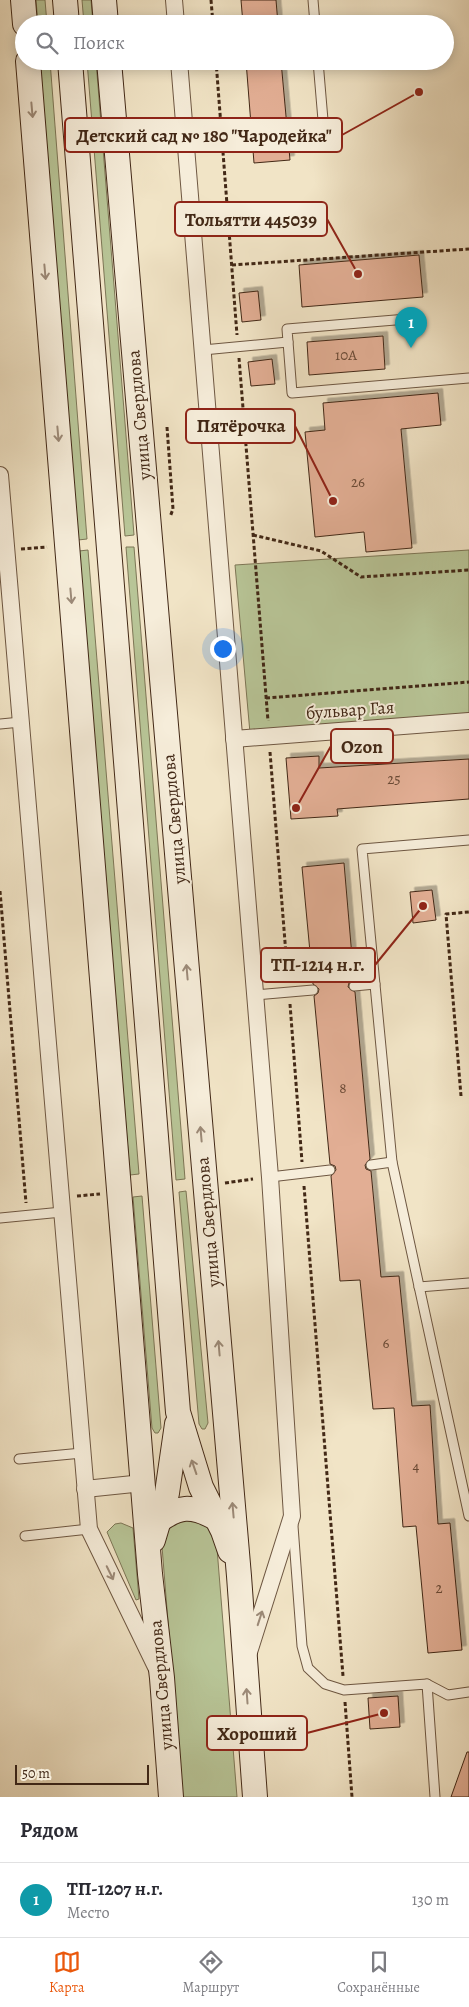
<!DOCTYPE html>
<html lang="ru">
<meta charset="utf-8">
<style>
:root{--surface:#fff;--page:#f7f7f7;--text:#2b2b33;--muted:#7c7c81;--line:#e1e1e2;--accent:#ea580c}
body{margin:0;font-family:Alegreya,serif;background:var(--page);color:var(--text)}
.scale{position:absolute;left:15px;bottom:12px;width:134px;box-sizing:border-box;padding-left:5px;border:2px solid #422816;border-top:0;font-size:14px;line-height:18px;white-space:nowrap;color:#422816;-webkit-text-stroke:4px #f6edda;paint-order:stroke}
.you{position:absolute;left:222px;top:648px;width:18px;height:18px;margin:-12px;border:4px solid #fff;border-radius:50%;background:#1a73e8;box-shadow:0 0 0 8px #1a73e833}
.badge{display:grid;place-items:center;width:32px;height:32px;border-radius:50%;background:var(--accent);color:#fff;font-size:16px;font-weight:700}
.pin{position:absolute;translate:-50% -41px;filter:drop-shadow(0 1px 2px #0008)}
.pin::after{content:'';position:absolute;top:26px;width:18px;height:15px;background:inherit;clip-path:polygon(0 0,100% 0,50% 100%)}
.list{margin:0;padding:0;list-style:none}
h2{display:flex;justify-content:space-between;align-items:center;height:65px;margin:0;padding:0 20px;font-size:21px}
h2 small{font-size:16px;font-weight:400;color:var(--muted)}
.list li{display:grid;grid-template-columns:32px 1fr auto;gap:15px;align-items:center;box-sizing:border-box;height:75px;padding:0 20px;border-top:1px solid var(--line)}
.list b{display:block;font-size:19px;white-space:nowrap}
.list p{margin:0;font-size:16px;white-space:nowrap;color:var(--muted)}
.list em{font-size:16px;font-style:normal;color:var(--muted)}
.icon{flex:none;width:28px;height:28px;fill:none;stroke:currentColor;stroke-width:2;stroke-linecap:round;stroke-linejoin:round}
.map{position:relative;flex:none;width:469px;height:1797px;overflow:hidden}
.search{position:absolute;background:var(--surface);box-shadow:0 2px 12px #0003;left:15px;right:15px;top:15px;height:55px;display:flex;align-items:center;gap:12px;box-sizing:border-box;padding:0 18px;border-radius:28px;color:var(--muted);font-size:19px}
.sheet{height:140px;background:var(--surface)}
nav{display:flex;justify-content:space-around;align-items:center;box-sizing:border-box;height:70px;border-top:1px solid var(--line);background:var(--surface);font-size:14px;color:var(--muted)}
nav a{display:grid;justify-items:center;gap:2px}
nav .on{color:var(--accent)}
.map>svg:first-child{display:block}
.green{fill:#b8c597;stroke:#7d7656}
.building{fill:#e2ae94;stroke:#422816;filter:url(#shadow)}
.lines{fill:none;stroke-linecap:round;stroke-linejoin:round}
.service-casing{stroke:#6e5742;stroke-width:11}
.minor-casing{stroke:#6e5742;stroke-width:18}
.secondary-casing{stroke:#422816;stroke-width:26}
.path{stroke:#422816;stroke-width:3;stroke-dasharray:4 2.5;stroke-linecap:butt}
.service{stroke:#f6edda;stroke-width:9}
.minor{stroke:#f6edda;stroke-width:16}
.secondary{stroke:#f6edda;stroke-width:24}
.oneway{stroke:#9c8a78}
.labels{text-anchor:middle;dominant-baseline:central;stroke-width:4;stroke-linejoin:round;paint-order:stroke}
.number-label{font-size:15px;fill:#6a4a36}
.street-label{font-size:18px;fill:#422816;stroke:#f6edda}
.leader{fill:none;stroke:#8f2418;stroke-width:2}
.callout-dot{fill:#8f2418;stroke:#f6edda;stroke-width:2}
.callout{fill:#f6edda;stroke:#8f2418;stroke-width:2}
.callout-label{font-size:19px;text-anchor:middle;font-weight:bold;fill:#422816}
</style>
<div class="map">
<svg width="469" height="1797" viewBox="0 0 469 1797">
<defs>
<filter id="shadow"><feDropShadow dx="4.5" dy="-4.5" stdDeviation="0" flood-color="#0004"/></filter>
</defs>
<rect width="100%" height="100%" fill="#f1e4c6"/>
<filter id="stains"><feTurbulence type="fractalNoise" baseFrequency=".004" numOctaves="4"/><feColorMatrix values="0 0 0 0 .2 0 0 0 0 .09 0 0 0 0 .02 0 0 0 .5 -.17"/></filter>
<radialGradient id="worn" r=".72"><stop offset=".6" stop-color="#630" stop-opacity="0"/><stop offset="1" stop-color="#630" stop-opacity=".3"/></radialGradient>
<g class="green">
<path d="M36,0h9l2,24h-9z"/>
<path d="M82,0h9l2,24h-9z"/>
<path d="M40,61h10l37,478 -9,1z"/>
<path d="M87,61h9l38,474 -9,1z"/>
<path d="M126,547h8l51,632 -9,1z"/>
<path d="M88,550l51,624 -9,1 -51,-624z"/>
<path d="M469,550v165l-219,18 -15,-168z"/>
<path d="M186,1191l22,232 -3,6h-3l-3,-5 -20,-232z"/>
<path d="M142,1196l19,232 -3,5h-3l-3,-5 -19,-231z"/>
<path d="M205,1517l11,19 21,261h-55l-21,-263 5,-10z"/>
<path d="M121,1523l12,5 6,71 -3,1 -29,-68 8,-8z"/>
</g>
<g class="building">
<path d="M241,0h35l2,24h-35z"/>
<path d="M246,61h35l9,99 -36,3z"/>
<path d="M419,255l4,42 -121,10 -3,-42z"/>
<path d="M258,291l3,29 -19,2 -3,-29z"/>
<path d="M383,336l2,33 -76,6 -2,-33z"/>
<path d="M272,359l3,25 -24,2 -3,-24z"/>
<path d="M438,393l3,32 -40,4 11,119 -46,4 -2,-20 -49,5 -10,-105 20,-2 -2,-27z"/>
<path d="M319,756v12l150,-9v40l-132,10 1,7 -47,3 -5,-61z"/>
<path d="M344,863l10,117 -5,3 -1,4 7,5 15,167 -5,6 1,4 5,2 10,106 18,-1 13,130 18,-1 8,119 12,-1 12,127 -34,3 -12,-127 -13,1 -9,-119 -21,1 -13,-129 -20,1 -9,-105 5,-6 -1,-4 -5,-2 -16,-168 4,-3 1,-4 -6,-5 -11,-117z"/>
<path d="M432,890l4,30 -23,3 -3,-31z"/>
<path d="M398,1696l2,31 -30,2 -2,-31z"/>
<path d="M467,1752h2v45h-18z"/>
</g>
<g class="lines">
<defs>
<g id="service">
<path d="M313,0l2,24"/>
<path d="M318,61l6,71"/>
<path d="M419,318l-132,11 5,64 177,-15"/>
<path d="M203,350l85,-8"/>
<path d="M0,724l21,-2"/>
<path d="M469,840l-107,9 30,313 77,354"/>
<path d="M354,986l21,-2"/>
<path d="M255,995l58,-5"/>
<path d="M371,1165l21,-3"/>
<path d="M270,1177l60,-7"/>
<path d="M0,1218l62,-6"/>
<path d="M419,1287l50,-4"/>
<path d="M19,1459l63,-6"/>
<path d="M293,1526l9,120 6,22 17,16 19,6 83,-6 8,113"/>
<path d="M25,1536l64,-7"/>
<path d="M427,1684l21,11 21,-3"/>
</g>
<g id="minor">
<path d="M174,0l2,24"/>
<path d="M179,61l91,1116 22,339 -43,136"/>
<path d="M0,475l89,1054 67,138"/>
<path d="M234,739l235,-18"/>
<path d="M85,1489l58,-6"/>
</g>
<g id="secondary">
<path d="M23,0l2,24"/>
<path d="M65,0l2,24"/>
<path d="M104,0l2,24"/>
<path d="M28,61l122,1513 12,104 9,119"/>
<path d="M70,61l108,1351 23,75 22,44 7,20"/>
<path d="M109,61l130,1515 16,221"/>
<path d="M158,1521c21,-15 33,-16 56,-4"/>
<path d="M153,1540l14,-47 10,-69"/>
</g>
</defs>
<use href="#service" class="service-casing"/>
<use href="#minor" class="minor-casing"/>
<use href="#secondary" class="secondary-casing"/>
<g class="path">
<path d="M211,0l2,24"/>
<path d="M216,61l21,274"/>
<path d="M232,265l237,-16"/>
<path d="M239,358l29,363"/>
<path d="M167,427l6,82 -3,8"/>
<path d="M253,535l68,16 40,26 108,-7"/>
<path d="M21,549l26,-2"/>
<path d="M266,698l203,-16"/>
<path d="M270,752l18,228"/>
<path d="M0,891l26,312"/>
<path d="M290,1004l12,158"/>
<path d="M461,1096l-15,-182 23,-2"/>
<path d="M225,1183l28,-4"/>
<path d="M304,1186l39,490"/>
<path d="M77,1196l23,-2"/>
<path d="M345,1702l7,95"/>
</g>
<use href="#service" class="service"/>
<use href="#minor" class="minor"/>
<use href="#secondary" class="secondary"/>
</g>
<defs><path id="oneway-shaft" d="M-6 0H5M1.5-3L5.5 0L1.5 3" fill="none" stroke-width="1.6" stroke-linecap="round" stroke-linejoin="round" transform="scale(1.25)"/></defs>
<g class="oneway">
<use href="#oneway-shaft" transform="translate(32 110) rotate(85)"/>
<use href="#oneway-shaft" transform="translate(45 272) rotate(85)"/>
<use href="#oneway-shaft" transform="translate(58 434) rotate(85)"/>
<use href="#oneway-shaft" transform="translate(71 596) rotate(85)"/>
<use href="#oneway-shaft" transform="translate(187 972) rotate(-95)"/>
<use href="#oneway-shaft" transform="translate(201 1134) rotate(-95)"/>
<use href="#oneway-shaft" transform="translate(219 1348) rotate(-95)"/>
<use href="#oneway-shaft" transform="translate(194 1467) rotate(-109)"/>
<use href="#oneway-shaft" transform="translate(233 1510) rotate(-95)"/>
<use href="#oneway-shaft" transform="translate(110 1573) rotate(64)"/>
<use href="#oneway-shaft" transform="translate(260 1618) rotate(-72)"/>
<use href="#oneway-shaft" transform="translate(247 1696) rotate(-94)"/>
</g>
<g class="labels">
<g class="number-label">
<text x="346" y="355">10А</text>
<text x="358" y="482">26</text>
<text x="394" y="779">25</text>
<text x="343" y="1088">8</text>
<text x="386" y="1343">6</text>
<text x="416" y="1466">4</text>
<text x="439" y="1588">2</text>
</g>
<g class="street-label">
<text transform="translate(139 415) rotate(-95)">улица Свердлова</text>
<text transform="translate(350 710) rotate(-4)">бульвар Гая</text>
<text transform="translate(174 819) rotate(-95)">улица Свердлова</text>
<text transform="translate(208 1222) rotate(-95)">улица Свердлова</text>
<text transform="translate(161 1685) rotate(-95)">улица Свердлова</text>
</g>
</g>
<path class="leader" d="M419 92L342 135M358 274L327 219M333 501L295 426M296 808L331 746M423 906L375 965M384 1713L307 1733"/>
<g class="callout-dot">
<circle cx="419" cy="92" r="5"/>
<circle cx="358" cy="274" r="5"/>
<circle cx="333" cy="501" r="5"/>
<circle cx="296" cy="808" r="5"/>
<circle cx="423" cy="906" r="5"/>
<circle cx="384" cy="1713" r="5"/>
</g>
<g class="callout">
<rect x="65" y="118" width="277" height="34" rx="5"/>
<rect x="175" y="202" width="152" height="34" rx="5"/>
<rect x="186" y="409" width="109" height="34" rx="5"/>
<rect x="331" y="729" width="62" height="34" rx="5"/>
<rect x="261" y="948" width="114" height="34" rx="5"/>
<rect x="207" y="1716" width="100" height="34" rx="5"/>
</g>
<g class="callout-label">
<text x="204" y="142">Детский сад № 180 "Чародейка"</text>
<text x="251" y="226">Тольятти 445039</text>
<text x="241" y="432">Пятёрочка</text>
<text x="362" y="753">Ozon</text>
<text x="318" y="971">ТП-1214 н.г.</text>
<text x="257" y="1740">Хороший</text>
</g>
<rect width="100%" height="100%" filter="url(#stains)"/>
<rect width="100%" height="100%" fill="url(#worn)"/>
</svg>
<div class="scale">50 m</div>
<div class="you"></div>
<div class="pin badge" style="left:411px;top:348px;background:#0f9aa8">1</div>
<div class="search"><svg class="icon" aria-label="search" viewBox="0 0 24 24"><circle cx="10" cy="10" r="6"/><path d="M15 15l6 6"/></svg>Поиск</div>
</div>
<section class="sheet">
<h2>Рядом<small></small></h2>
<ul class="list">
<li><span class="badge" style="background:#0f9aa8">1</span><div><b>ТП-1207 н.г.</b><p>Место</p></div><em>130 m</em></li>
</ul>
</section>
<nav>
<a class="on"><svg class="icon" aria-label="map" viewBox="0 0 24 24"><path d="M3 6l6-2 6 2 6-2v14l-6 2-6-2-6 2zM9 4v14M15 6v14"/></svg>Карта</a>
<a><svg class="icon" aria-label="directions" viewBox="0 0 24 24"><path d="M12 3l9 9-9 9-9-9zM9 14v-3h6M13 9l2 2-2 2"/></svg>Маршрут</a>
<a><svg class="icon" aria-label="saved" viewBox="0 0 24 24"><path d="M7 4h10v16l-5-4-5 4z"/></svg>Сохранённые</a>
</nav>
